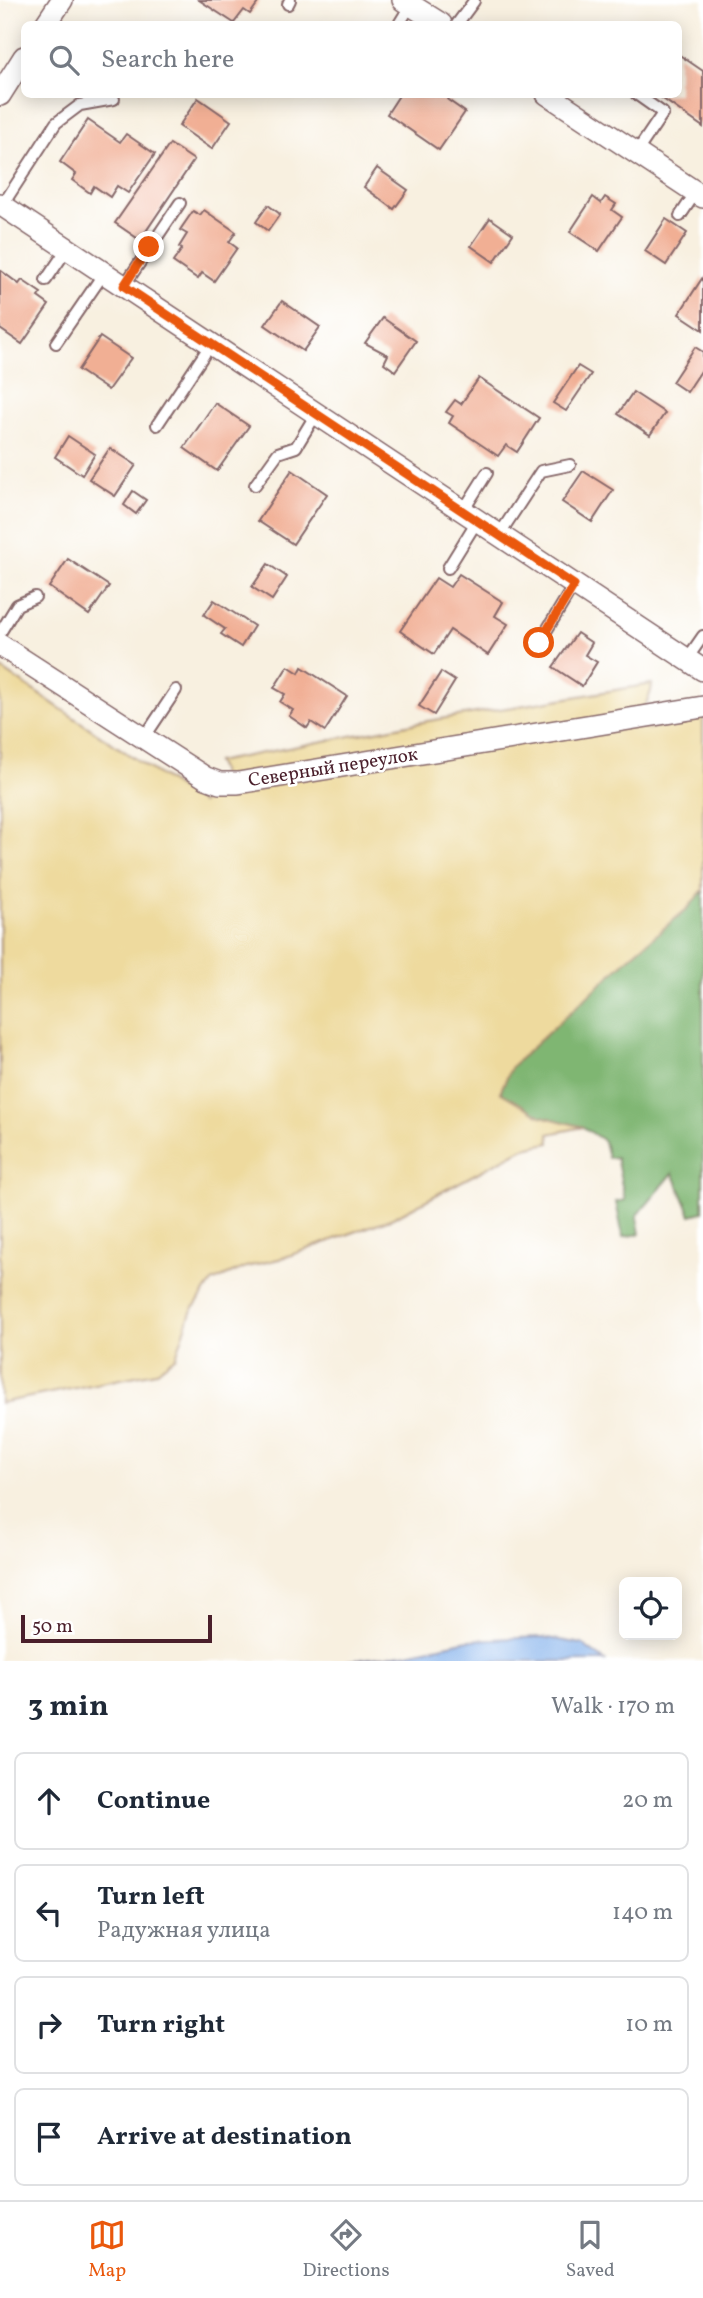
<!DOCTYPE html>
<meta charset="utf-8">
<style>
:root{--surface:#fff;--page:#f6f6f7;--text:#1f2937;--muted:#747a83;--line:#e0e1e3;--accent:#ea580c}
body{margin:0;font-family:Vollkorn,serif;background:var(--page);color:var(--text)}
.controls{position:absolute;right:21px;bottom:21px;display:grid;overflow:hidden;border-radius:10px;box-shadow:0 4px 18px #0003}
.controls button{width:63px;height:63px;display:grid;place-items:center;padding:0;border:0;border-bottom:2px solid var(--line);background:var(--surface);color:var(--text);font:35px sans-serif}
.scale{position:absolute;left:21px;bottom:18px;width:191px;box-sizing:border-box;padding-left:7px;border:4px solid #4a1f2b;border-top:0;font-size:19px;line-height:24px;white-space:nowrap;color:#4a1f2b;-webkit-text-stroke:5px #fff;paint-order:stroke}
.stop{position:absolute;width:21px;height:21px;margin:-16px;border:5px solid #ea580c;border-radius:50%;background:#fff}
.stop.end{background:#ea580c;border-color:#fff;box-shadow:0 2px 7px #0008}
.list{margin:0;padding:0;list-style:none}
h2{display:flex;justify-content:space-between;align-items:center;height:91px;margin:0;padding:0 28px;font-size:30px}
h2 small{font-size:23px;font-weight:400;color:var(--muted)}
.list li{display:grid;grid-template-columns:46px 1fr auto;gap:21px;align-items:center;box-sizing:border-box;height:98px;margin:0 14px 14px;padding:0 14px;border:2px solid var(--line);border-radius:10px}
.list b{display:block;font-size:26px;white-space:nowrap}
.list p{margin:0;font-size:23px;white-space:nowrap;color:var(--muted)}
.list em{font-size:23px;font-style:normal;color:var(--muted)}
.icon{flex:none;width:38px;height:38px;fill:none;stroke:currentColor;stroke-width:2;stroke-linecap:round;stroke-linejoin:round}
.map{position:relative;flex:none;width:703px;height:1661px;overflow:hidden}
.search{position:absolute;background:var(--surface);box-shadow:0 4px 18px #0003;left:21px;right:21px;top:21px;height:77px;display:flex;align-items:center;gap:18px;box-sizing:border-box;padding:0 24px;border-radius:10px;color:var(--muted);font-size:26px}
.sheet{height:539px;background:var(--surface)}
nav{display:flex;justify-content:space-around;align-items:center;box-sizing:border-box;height:98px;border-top:2px solid var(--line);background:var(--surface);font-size:19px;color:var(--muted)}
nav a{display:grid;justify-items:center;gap:4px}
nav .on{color:var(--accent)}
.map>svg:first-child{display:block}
.forest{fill:#7fb672;stroke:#646a4e;stroke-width:2}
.sand{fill:#eeda9e;stroke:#9c7c64;stroke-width:2}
.water{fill:#80afeb;stroke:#65678b;stroke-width:2}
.building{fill:#f1af94}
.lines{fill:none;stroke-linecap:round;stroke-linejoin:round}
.service-casing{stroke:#87686a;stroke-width:14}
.minor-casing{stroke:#87686a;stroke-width:24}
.service{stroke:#fff;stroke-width:10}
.minor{stroke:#fff;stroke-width:21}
.route{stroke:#ea580c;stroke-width:9}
.labels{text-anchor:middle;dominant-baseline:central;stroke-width:5;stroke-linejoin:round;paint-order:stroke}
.street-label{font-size:19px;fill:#4a1f2b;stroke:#fff}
</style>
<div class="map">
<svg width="703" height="1661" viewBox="0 0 703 1661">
<rect width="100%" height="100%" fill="#fff"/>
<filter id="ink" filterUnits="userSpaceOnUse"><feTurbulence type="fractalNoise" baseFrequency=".0143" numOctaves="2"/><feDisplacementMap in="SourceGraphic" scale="14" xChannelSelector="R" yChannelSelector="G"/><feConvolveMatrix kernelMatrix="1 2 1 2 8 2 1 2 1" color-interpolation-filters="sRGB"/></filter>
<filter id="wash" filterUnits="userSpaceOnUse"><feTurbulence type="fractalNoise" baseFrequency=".00686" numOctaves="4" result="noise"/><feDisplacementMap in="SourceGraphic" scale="28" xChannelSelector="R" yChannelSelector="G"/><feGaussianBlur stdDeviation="1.57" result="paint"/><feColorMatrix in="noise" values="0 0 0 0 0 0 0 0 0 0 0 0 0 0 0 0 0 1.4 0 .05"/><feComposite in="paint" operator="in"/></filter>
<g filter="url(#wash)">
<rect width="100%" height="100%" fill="#f8f0e0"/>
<path class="forest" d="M703,890v322l-12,3 -18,-42 -36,43 3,18 -17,3 -7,-35 9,-2 -9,-43 -8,1 -4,-17 -21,-14 -42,-11 -41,-23 11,-26 121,-112 56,-47z"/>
<path class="sand" d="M0,668l201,135 22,-11 -3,-22 -4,-8 212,-41 224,-37c-1,19 -12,19 -10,41l5,4 45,-9 6,-5 5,-11v186l-15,18 -56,47 -120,111 -12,26 41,24 42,11 -34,7 1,9 -26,5 -131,70 -110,40 -37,9 -34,15 -21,30 -15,44 -20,16 -156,31z"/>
<path class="water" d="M542,1637l40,7 23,17h-258l56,-7 65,-14z"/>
<g id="blocks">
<g class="building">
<path d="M199,0h61l-10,14 -6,-4 -10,13z"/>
<path d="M678,54l25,17v56l-47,-33h22z"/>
<path d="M400,94h52l-4,6 17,12 -26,38 -52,-36z"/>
<path d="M198,98l33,23 -19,28 -33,-23z"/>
<path d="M88,120l32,22 6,-8 29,20 -27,39 -11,-7 -7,11 -16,-11 -4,7 -18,-13 4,-6 -16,-12z"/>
<path d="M170,144l24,16 -54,80 -25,-17z"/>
<path d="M377,168l31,22 -14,19 -30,-22z"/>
<path d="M593,197l8,6 4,-6 11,7 -4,6 10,7 -23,34 -29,-19z"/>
<path d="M268,205l12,9 -12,17 -12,-9z"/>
<path d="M204,210l32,22 -7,10 8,6 -23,33 -12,-8 -4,6 -25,-17 9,-13 -3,-2 8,-13 -7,-4 13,-19 7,4z"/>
<path d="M490,218l23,16 -19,28 -23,-16z"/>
<path d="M666,219l21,14 -21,32 -21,-14z"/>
<path d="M0,270l19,14 3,-4 19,13 -3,4 11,8 -27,39 -22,-15z"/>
<path d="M703,277v53l-24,-16z"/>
<path d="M282,301l38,26 -17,24 -38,-26z"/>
<path d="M383,318l33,23 -21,30 -11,-8 4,-8 -23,-12z"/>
<path d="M100,337l31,21 -23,32 -30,-20z"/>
<path d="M695,347l8,5v16l-16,24 -15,-10z"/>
<path d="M578,366l13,8 -25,37 -13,-8z"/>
<path d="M479,378l60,40 -22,34 -11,-7 -8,11 -49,-33 4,-7 -7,-4 9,-12 6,4z"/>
<path d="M633,392l32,21 -15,22 -32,-21z"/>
<path d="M215,403l34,23 -32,45 -33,-23z"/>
<path d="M68,436l27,18 -13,21 -27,-18z"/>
<path d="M110,448l26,17 -21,31 -26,-17z"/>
<path d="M292,470l35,24 -34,50 -35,-23z"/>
<path d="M583,471l30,19 -21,32 -30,-20z"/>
<path d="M133,491l13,9 -10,14 -12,-9z"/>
<path d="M68,559l41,27 -20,29 -40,-28z"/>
<path d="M268,564l19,13 -15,23 -20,-13z"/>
<path d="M459,574l44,28 -8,14 13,8 -20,31 -38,-25 -16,24 -34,-23 36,-53 14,9z"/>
<path d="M214,600l40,26 -13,21 -20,-13 4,-5 -21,-14z"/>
<path d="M577,633l15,10 -7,12 12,7 -15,24 -29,-19z"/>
<path d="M288,666l11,7 3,-6 45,29 -22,35 -14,-9 -4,6 -18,-12 4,-6 -13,-8 5,-8 -11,-6z"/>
<path d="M441,672l14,9 -21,34 -15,-9z"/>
</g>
</g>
</g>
<g filter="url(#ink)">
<use href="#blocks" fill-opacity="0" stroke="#87686a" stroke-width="2"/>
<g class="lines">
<defs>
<g id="service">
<path d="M288,4l2,-4"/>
<path d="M399,24l13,-21"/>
<path d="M457,24l17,-23"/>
<path d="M636,94l27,19 -27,40"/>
<path d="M2,206l54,-83 24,-18 34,-6"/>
<path d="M680,216l16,-24"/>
<path d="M46,280l21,-31"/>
<path d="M124,286l56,-83"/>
<path d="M56,343l48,-70"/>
<path d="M157,425l54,-81"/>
<path d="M255,485l23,-32 18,-6 20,-33"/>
<path d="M463,511l24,-38"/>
<path d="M499,535l42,-64 29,-6"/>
<path d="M448,568l29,-47"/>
<path d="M0,633l17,-28 18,-8"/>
<path d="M539,643l35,-58"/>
<path d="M687,659l16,-23"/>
<path d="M144,738l32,-48"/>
</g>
<g id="minor">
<path d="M403,0l38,24"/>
<path d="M46,24l16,-24"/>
<path d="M547,94l156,103"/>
<path d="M0,95l24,-38"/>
<path d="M0,204l703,466"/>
<path d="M0,645l206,133 14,5h18l465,-76"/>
</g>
</defs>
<use href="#service" class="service-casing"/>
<use href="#minor" class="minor-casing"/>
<use href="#service" class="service"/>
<use href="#minor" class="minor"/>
</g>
</g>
<g class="lines" filter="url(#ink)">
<path class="route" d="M149,247l-25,39 450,299 -35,58"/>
</g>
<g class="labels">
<g class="street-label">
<text transform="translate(333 768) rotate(-9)">Северный переулок</text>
</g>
</g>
</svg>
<div class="controls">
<button><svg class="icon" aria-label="locate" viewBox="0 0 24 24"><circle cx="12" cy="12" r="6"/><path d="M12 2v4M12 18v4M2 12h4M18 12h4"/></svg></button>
</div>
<div class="scale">50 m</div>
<div class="stop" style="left:539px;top:643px"></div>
<div class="stop end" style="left:149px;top:247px"></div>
<div class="search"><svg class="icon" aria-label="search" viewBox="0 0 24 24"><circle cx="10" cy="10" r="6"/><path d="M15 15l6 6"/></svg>Search here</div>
</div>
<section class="sheet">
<h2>3 min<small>Walk · 170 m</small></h2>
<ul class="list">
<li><svg class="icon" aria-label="ahead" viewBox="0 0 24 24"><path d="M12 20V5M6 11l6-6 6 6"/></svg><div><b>Continue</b></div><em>20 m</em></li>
<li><svg class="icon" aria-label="left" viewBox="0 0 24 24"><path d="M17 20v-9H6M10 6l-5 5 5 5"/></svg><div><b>Turn left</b><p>Радужная улица</p></div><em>140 m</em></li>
<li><svg class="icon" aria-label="right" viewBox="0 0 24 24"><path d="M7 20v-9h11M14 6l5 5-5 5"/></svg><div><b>Turn right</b></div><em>10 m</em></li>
<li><svg class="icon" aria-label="arrive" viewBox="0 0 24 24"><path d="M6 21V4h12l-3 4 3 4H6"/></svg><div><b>Arrive at destination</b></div></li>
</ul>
</section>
<nav>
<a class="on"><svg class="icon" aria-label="map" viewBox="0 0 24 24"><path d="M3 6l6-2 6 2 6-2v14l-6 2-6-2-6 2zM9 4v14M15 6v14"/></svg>Map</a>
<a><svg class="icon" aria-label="directions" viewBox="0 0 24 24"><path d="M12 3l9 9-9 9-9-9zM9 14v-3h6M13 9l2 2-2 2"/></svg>Directions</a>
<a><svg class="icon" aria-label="saved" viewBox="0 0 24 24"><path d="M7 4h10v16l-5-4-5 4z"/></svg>Saved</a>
</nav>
